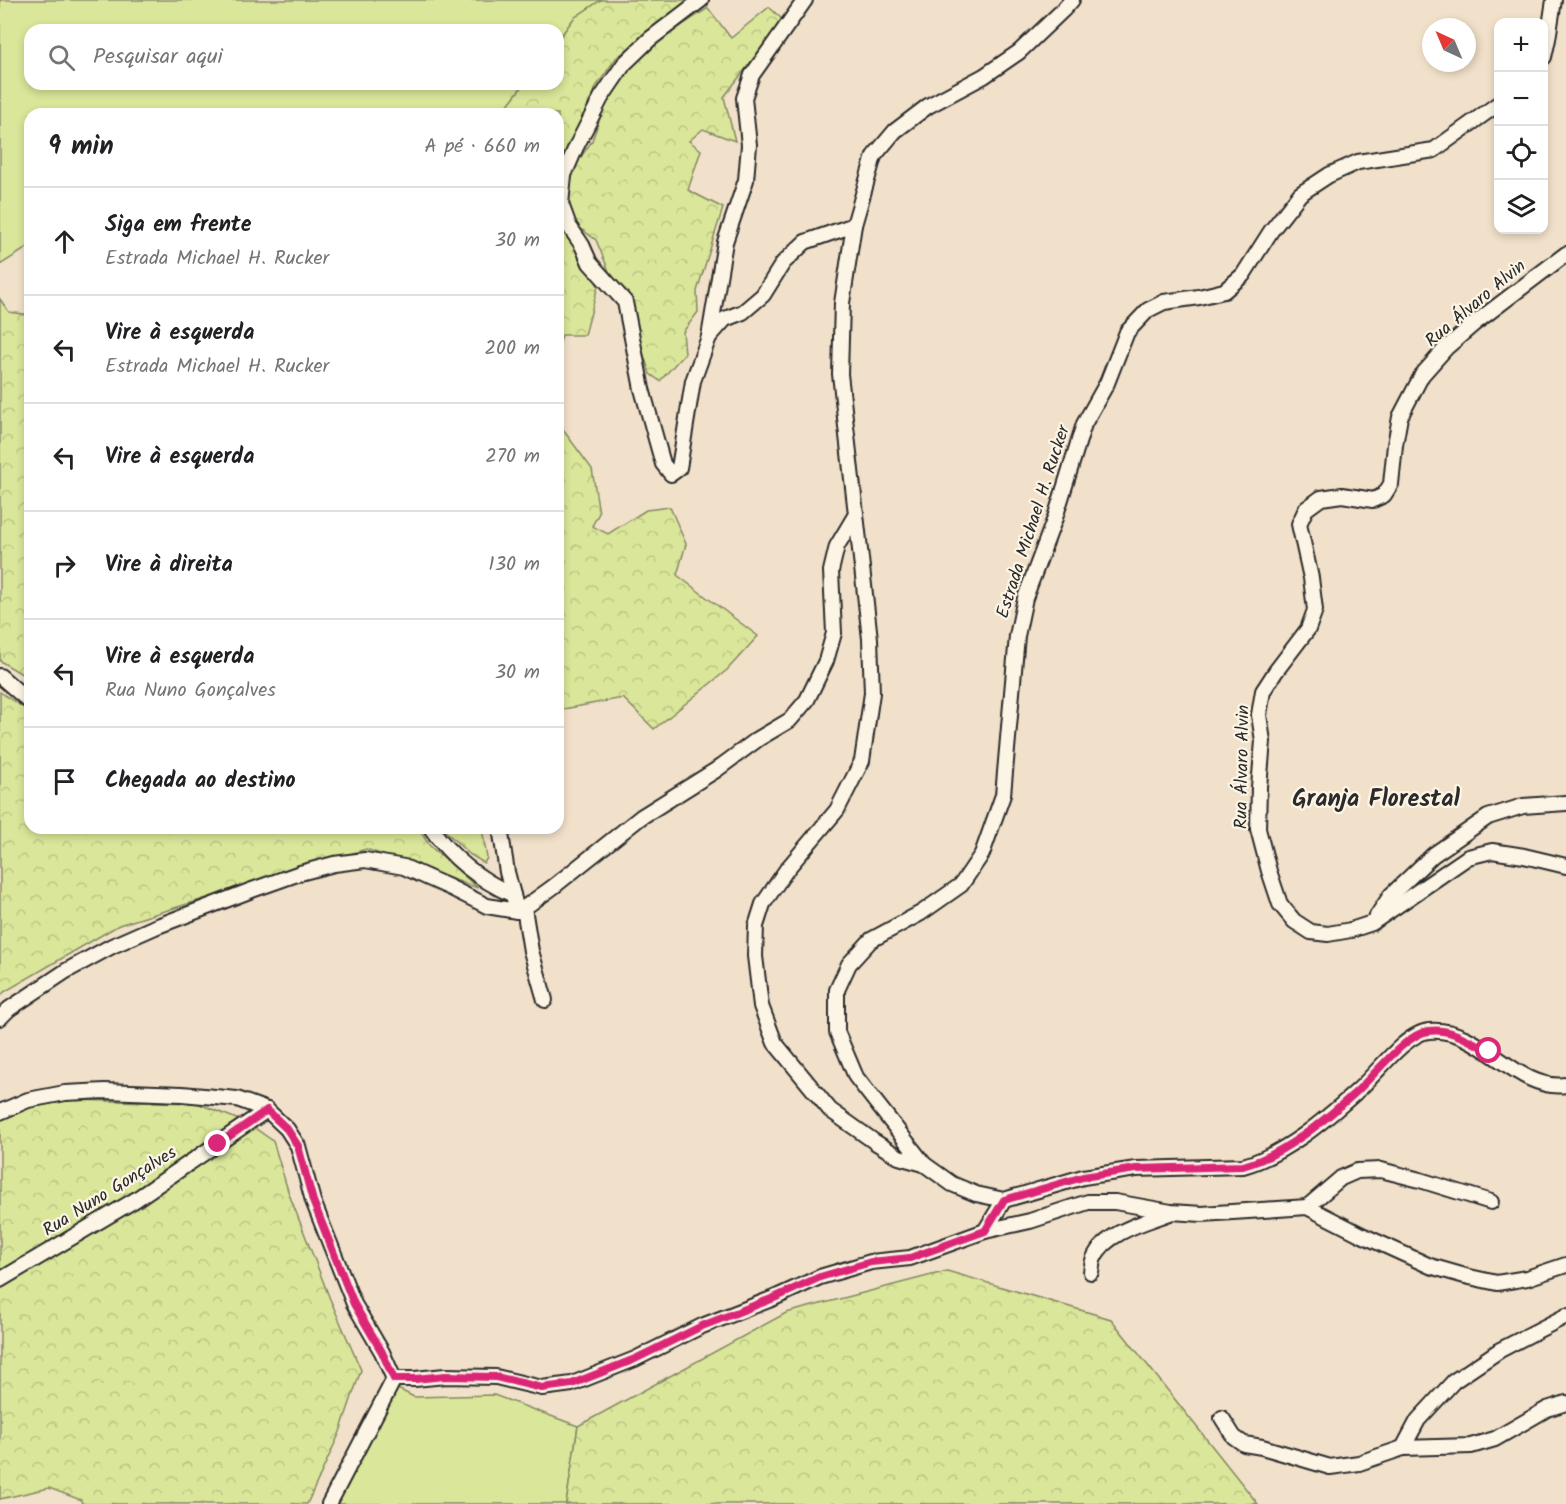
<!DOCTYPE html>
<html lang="pt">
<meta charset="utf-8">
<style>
:root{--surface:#fff;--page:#f6f6f6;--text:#202124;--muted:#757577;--line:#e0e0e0}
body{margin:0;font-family:Kalam,sans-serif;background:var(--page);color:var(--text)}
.controls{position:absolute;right:18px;top:18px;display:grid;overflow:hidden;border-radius:12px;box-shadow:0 3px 9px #0003}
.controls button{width:54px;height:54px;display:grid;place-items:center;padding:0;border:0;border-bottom:2px solid var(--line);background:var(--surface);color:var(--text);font:30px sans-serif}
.compass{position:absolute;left:1422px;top:18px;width:54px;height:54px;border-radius:50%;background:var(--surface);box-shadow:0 3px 9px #0003;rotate:316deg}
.stop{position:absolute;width:18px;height:18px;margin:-14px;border:4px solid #db2777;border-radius:50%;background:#fff}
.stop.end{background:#db2777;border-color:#fff;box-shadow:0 2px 6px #0008}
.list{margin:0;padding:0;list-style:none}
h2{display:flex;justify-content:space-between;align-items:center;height:78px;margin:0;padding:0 24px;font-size:26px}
h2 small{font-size:20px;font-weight:400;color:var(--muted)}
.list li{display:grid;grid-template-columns:39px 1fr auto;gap:18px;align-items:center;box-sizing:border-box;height:108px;padding:0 24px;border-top:2px solid var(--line)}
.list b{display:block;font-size:22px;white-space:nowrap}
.list p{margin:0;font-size:20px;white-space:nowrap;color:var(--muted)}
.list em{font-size:20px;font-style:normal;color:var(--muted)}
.icon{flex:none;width:33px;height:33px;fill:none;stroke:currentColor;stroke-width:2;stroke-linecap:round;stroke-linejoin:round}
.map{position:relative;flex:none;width:1566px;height:1504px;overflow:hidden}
.search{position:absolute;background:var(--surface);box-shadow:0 3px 9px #0003;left:24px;top:24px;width:540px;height:66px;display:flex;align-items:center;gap:15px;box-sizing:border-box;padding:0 21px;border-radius:18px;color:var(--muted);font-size:22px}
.panel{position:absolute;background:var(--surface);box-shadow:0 3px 9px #0003;left:24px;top:108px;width:540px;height:726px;border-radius:18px}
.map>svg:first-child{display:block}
.green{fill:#dae699;stroke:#828862;stroke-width:1.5}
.forest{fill:url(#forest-crowns);stroke:#828862;stroke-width:1.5}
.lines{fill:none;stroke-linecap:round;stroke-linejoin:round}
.minor-casing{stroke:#2b2b2b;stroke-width:18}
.minor{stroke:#fcf5e5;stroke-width:14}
.route{stroke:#db2777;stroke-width:8}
.labels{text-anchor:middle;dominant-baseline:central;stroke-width:4.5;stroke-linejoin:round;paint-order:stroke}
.street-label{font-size:18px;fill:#2b2b2b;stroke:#fcf5e5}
.district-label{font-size:24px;font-weight:bold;fill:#2b2b2b;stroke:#fcf5e5}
</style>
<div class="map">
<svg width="1566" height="1504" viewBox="0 0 1566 1504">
<defs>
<pattern id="forest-crowns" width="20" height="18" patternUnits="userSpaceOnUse" patternTransform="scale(1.5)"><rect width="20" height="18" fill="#dae699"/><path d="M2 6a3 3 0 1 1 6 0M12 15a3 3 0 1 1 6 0" fill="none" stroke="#bbc584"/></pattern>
</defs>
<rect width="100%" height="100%" fill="#f2e1ca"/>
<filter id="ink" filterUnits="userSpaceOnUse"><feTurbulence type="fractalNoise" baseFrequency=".0167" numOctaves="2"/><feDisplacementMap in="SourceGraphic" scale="12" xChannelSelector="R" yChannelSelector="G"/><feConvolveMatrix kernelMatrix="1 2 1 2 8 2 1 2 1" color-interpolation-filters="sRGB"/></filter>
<g filter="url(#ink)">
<g class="green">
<path d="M0,0h601l-27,18 -16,22v-10h-528v54h494l-23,30h-471v132l-30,19z"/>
<path d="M396,1388l18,9 80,-2 84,31 -12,78h-231z"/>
</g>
<g class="forest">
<path d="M601,0h93l-78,58 -20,29 -15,41 -19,31 -4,18v-63h-57l23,-30h34v-44l16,-22z"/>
<path d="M769,7l14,13 -59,77 11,44 -32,-12 -14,12 12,9 -13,40 35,18 -26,83 1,21 -15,20 2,21 -25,28 -10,-7 -13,-40 -7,-34 -19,-24 -15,-36 -28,-21v-20l6,-32 18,-26 16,-47 31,-35 28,-24 41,-27 23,30z"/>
<path d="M558,229l25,17 15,40 -13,49h-23l-4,14z"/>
<path d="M0,299l9,13 21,3v364l-30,-18z"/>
<path d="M558,423l34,46 7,44 -7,13 16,8 38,-24 24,-3 16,37 -9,31 81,61 -31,34 -73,59 -31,-31 -65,12z"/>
<path d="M0,692l30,20v116h388l12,18 48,42 -112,-39 -247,76 -115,67 -4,5z"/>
<path d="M442,828h40l5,30 -3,5 -15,-9z"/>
<path d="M71,1100l126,3 52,21 24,17 16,53 41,105 31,71 -21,62 -33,72h-225l-1,-4 -32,-12 -49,11v-379l28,-12z"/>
<path d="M947,1271l164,48 147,185h-692l12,-78 208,-113z"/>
</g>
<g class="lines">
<defs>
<g id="minor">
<path d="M701,0l-51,39 -26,25 -23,34 -25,49 -12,28 -3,29 8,22 13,19 8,18 35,39 17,87 21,75 8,10 8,-6 14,-87 16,-44 16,-18 18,-7 20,-17 20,-32 22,-21 49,-17"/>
<path d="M1544,57l4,-18 6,-39"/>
<path d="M1498,104l-64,46 -76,12 -29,13 -29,19 -29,37 -28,44 -19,16 -25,6 -35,5 -16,8 -21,22 -20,51 -23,41 -29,94 -30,80 -8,38 -14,159 -21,59 -21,31 -40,28 -50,27 -22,24 -12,26v42l19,45 68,87 28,20 24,10 28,6 79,-23 53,-8 107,-3c41,-11 82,-46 113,-74 19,-16 49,-59 73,-61 53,-5 86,61 137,54"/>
<path d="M1566,254l-91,69 -29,25 -24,27 -22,42 -5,28 -4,39 -7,11 -11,5 -31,-5 -21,3 -15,11 -7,15 12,54 4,32 -7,19 -32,42 -13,20 -4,24 4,26 -4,46 -1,42 11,42 11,33 14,17 17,11 17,2 23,-4 21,-7 96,-66 24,-6 32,5 42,10"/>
<path d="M709,337l16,-95 21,-62 3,-35 -5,-47 8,-23 53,-75"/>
<path d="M856,514l14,125 2,54 -10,68 -25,49 -50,59 -24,35 -7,22 -1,30 6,50 14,37 55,67 45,32 24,15 25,7"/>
<path d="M0,676l30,26"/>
<path d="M501,828v6l6,38 6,23"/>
<path d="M524,908l7,43 14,49"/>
<path d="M517,911l7,-3 29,-21 88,-70 75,-47 42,-31 32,-19 17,-20 19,-39 8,-28 -3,-62 6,-25 19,-32 -16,-140 2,-71 12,-78 20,-69 21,-25 33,-25 56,-30 35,-24 44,-42 9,-10"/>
<path d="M1377,916l14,-21 42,-40 55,-38 35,-11 43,-3"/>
<path d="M0,1018l9,-9 57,-38 46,-25 43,-19 97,-37 48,-17 34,-9 31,-4 39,7 47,21 36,18 30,5 -4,-16c-33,-15 -61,-36 -82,-67"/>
<path d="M0,1112l28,-12 37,-7 40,-2 77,3 55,5 30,11 20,19 11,17 15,55 41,103 28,48 12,27h21l30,-3 51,1 46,11 30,-4 63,-25 67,-33 72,-28 46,-21 51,-15 39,-4 75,-27 19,-31"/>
<path d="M1307,1207l34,-29 16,-7 24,-1 39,10 71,22"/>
<path d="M985,1231l45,-10 58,-19h27l56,10 31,2 105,-7 55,28 68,31 35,10 32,7 30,-5 39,-13"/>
<path d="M1091,1272c1,-5 1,-10 3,-14 11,-26 52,-36 76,-45"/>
<path d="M0,1280l135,-80 132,-90"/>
<path d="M1566,1316l-66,34 -46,31 -36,39 -15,28 68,-2 24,-7 52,-30 19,-6"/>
<path d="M1222,1418l12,19 10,7 18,3 68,20 29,-4 44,-15"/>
<path d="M329,1504l65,-125"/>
</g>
</defs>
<use href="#minor" class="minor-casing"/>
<use href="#minor" class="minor"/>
</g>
</g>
<g class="lines" filter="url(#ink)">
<path class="route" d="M218,1144l49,-34 20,19 11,17 15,55 41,103 28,48 12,27h21l30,-3 51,1 46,11 30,-4 63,-25 67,-33 72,-28 46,-21 51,-15 39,-4 75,-27 19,-31 79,-23 53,-8 107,-3c41,-11 82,-46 113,-74 19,-17 49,-58 73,-61 22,-3 41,10 60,20"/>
</g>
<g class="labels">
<g class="street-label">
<text transform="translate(1476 304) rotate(-40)">Rua Álvaro Alvin</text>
<text transform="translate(1034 522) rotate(-72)">Estrada Michael H. Rucker</text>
<text transform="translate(1243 767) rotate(-89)">Rua Álvaro Alvin</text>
<text transform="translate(110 1192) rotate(-32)">Rua Nuno Gonçalves</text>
</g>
<g class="district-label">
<text x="1376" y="799">Granja Florestal</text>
</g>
</g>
</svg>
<div class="controls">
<button>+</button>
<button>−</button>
<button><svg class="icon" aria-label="locate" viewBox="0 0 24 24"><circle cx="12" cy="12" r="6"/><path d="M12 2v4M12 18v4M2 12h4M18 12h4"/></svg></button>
<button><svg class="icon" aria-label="layers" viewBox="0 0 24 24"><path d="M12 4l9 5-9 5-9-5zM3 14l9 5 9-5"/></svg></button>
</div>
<svg class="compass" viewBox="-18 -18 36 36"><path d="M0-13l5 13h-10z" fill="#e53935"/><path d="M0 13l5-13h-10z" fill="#757577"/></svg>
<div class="stop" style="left:1489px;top:1051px"></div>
<div class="stop end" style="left:218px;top:1144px"></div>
<div class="search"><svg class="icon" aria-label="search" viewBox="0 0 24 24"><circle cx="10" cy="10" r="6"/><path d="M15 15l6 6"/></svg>Pesquisar aqui</div>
<section class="panel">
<h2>9 min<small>A pé · 660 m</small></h2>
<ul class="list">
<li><svg class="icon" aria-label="ahead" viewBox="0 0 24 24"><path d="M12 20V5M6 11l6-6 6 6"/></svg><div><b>Siga em frente</b><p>Estrada Michael H. Rucker</p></div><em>30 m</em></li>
<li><svg class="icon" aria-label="left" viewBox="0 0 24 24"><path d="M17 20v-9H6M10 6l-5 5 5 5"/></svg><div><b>Vire à esquerda</b><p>Estrada Michael H. Rucker</p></div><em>200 m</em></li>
<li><svg class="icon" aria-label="left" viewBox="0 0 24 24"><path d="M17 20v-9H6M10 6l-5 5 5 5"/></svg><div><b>Vire à esquerda</b></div><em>270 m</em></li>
<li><svg class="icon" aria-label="right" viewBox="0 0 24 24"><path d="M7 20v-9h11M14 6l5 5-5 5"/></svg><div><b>Vire à direita</b></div><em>130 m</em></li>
<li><svg class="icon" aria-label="left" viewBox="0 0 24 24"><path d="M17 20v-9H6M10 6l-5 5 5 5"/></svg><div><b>Vire à esquerda</b><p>Rua Nuno Gonçalves</p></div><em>30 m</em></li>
<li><svg class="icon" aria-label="arrive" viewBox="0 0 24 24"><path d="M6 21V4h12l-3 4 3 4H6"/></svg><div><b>Chegada ao destino</b></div></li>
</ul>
</section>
</div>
